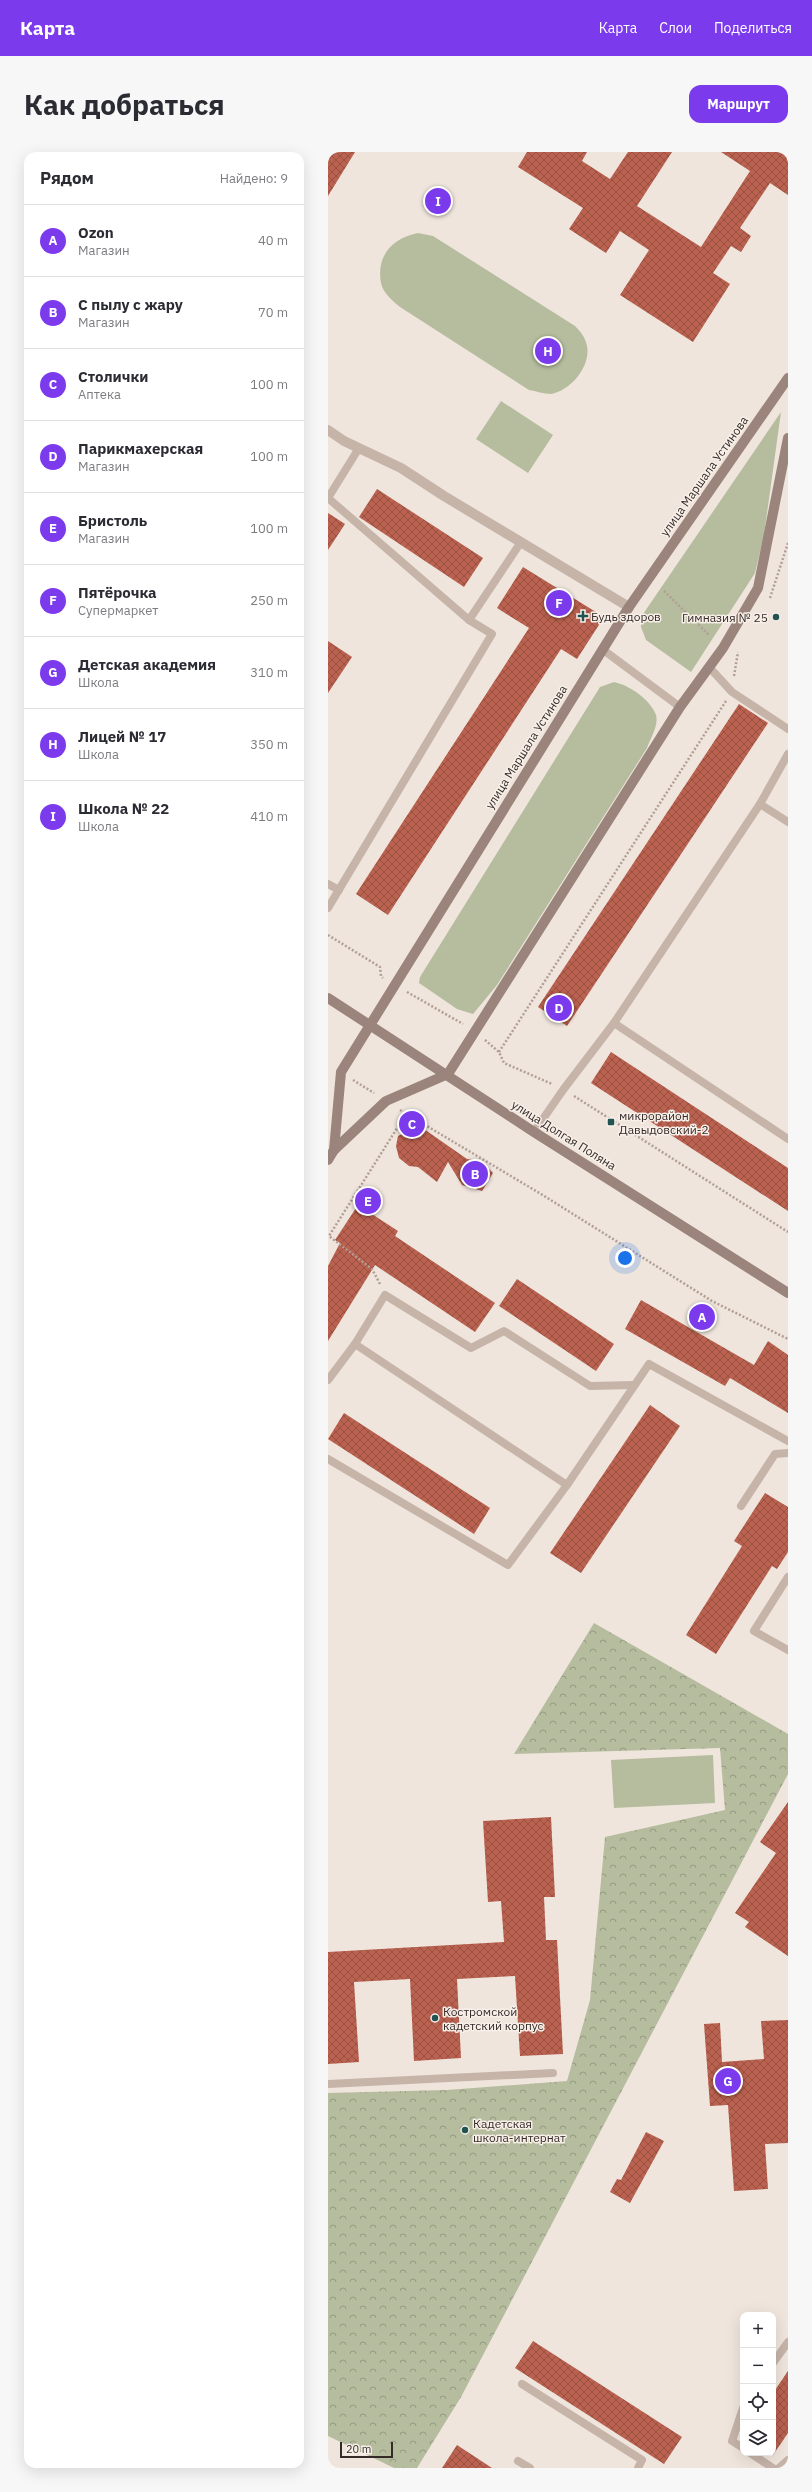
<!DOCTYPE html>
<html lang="ru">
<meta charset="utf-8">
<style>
:root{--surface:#fff;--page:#f7f7f7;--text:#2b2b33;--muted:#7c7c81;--line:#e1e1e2;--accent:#7c3aed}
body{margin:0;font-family:"IBM Plex Sans",sans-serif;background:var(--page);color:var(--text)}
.controls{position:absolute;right:12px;bottom:12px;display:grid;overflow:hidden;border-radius:8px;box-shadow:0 4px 16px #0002}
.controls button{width:36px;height:36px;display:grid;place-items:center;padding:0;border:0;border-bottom:1px solid var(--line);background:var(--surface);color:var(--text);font:20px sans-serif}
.scale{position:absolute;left:12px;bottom:10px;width:53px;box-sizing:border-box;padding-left:4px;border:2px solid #342b28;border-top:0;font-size:11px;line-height:14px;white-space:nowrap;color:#342b28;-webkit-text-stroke:3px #f8efe8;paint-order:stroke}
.you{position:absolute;left:297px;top:1106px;width:14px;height:14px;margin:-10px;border:3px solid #fff;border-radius:50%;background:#1a73e8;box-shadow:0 0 0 6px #1a73e833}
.badge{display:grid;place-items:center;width:26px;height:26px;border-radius:50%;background:var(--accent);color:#fff;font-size:13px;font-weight:700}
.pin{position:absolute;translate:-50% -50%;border:2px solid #fff;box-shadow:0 1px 4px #0006}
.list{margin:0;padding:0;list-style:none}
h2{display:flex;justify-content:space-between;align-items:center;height:52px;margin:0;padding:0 16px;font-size:17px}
h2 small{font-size:13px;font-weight:400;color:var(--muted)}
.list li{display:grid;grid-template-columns:26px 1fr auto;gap:12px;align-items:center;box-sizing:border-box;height:72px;padding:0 16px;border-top:1px solid var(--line)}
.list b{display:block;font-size:15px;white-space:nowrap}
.list p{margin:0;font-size:13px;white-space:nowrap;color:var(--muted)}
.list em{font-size:13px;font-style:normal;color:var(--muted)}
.icon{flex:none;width:22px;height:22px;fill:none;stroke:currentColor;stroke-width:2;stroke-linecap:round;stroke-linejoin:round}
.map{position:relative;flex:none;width:460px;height:2316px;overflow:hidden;border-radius:12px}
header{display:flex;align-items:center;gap:24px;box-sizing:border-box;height:56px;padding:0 20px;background:var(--accent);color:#fff}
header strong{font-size:19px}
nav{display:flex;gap:22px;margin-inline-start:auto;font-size:14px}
.intro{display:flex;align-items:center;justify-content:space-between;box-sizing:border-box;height:96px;padding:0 24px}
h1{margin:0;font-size:28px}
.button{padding:10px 18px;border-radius:12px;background:var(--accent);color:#fff;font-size:14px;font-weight:700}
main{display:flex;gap:24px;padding:0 24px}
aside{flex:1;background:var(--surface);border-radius:12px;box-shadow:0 4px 16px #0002}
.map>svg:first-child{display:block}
.green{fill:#b5bd9e}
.forest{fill:url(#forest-crowns)}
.building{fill:url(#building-cross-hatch)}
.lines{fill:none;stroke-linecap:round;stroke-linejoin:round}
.path{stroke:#b29e94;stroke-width:2.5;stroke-dasharray:2 2;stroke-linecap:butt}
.lane{stroke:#c6b4a9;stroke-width:8}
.street{stroke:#c6b4a9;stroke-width:10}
.secondary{stroke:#9a847b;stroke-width:10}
.poi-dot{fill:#225251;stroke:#f8efe8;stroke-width:1.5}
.labels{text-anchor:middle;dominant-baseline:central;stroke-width:3;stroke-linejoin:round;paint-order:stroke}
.street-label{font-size:12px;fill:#342b28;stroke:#f8efe8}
.poi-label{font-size:12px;fill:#342b28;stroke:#f8efe8;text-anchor:start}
</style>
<header>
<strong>Карта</strong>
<nav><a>Карта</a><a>Слои</a><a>Поделиться</a></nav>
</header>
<div class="intro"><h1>Как добраться</h1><a class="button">Маршрут</a></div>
<main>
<aside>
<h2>Рядом<small>Найдено: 9</small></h2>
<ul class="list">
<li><span class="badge">A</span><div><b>Ozon</b><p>Магазин</p></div><em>40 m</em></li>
<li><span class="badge">B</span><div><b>C пылу с жару</b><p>Магазин</p></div><em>70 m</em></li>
<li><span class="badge">C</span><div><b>Столички</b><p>Аптека</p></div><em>100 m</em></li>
<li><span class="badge">D</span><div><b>Парикмахерская</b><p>Магазин</p></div><em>100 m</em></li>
<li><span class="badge">E</span><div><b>Бристоль</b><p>Магазин</p></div><em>100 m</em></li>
<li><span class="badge">F</span><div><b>Пятёрочка</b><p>Супермаркет</p></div><em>250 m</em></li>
<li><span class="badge">G</span><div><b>Детская академия</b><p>Школа</p></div><em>310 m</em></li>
<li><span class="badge">H</span><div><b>Лицей № 17</b><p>Школа</p></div><em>350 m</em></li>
<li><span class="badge">I</span><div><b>Школа № 22</b><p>Школа</p></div><em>410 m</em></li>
</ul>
</aside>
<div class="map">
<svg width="460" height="2316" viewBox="0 0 460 2316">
<defs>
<pattern id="forest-crowns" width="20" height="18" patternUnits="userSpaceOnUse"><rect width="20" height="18" fill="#b5bd9e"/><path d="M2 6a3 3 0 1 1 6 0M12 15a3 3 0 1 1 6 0" fill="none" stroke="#949a81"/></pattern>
<pattern id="building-cross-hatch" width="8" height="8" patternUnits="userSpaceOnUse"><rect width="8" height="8" fill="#ba614f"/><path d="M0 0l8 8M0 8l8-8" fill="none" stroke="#985042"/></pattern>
</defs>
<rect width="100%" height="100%" fill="#efe5dc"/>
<g class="green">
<path d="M90,81l15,3 142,90c6,6 10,11 12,20 4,21 -17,45 -36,48 -7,0 -15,-3 -22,-4l-129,-83c-7,-6 -17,-14 -19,-24 -5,-27 11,-45 37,-50z"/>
<path d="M173,249l52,34 -25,38 -52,-34z"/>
<path d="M453,260l-17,123 -9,38 -64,99 -45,-32 -5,-13v-10z"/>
<path d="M286,530c15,3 37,18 42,33 3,10 -6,24 -9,33l-150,237 -24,29 -16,-5 -38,-26 1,-6 180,-290z"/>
<path d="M385,1603l2,48 -101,5 -3,-48z"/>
</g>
<path class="forest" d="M266,1471l194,111v40l-327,623 -44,71h-23l-66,-32v-343l119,-3 120,-9 23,-81 15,-163 120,-27 -5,-62 -206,6z"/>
<g class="building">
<path d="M0,0h27l-27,44z"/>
<path d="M199,0h60l-5,9 28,18 18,-27h44l-35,54 64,41 49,-76 -29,-19h67v43l-18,-12 -30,45 11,8 -10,16 -10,-6 -18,27 17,11 -37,58 -73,-47 29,-45 -29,-19 -14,22 -37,-24 14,-21 -65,-41z"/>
<path d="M49,337l106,69 -19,29 -105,-70z"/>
<path d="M0,361l17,11 -17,26z"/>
<path d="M195,415l81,50 -27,42 -16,-10 -173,266 -32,-21 173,-266 -32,-20z"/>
<path d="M0,489l24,16 -24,36z"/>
<path d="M411,552l29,19 -201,303 -29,-19z"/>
<path d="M283,900l177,116v43l-197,-128z"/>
<path d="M83,968l56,39 14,2 12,12 -11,18 -20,-6 -14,-23 -11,20 -19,-15 -9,-1 -10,-8 -3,-12 2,-10 8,-4z"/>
<path d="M30,1053l40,26 -3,5 100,67 -20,29 -100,-67 -47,76v-75l12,-23 -5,-3z"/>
<path d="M189,1127l97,65 -18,27 -97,-65z"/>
<path d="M313,1148l113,65 14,-24 20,14v58l-58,-35 -5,8 -100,-57z"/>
<path d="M322,1253l30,21 -99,147 -31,-20z"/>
<path d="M16,1261l146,95 -16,26 -146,-95z"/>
<path d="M437,1341l23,14v45l-11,17 -5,-3 -56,88 -30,-19 56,-89 -8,-5z"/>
<path d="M460,1650v154l-43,-29 4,-5 -14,-9 41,-60 -16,-11z"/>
<path d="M223,1665l4,80h-11l2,43h11l6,114 -43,2 -5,-80 -58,3 4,79 -47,3 -4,-82 -56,3 5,80 -31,2v-112l176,-10 -3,-41 -13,1 -5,-81z"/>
<path d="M460,1868v123l-23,1 3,45 -34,2 -6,-86 -18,1 -6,-82 16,-1 2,39 42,-3 -3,-38z"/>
<path d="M318,1980l18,9 -34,62 -20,-11 7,-13 4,1z"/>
<path d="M205,2189l149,96 -18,27 -149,-96z"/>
<path d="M460,2219v62l-15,22v-62z"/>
<path d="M129,2293l35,23h-50z"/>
</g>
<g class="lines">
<g class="path">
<path d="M336,439l45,44"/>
<path d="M442,446l18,-55"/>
<path d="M406,524l4,-24"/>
<path d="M0,783l52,32 1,9 2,2"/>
<path d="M79,840l56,32"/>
<path d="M157,888l14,12 5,11 48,21"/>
<path d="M171,900l227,-351"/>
<path d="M25,928l21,13"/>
<path d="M246,944l214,136"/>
<path d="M72,958l141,84 171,107 76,38"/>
<path d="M52,1132l-8,-15 -43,-33 77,-122"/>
</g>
<g class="lane">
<path d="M0,346l141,122 23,14 -164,274"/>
<path d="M0,346l31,-50"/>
<path d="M141,468l52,-78"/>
<path d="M274,497l78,58"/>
<path d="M381,515l23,25 56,37"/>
<path d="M432,652l28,-50"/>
<path d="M0,732l11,6"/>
<path d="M286,871l174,116"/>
<path d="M206,980l29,-42 51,-67 146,-219 28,18"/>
<path d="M27,1192l212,141 82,-121 139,77"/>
<path d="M0,1228l27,-36 30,-49 86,53 33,-17 86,55 44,-1"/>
<path d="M0,1307l180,106 59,-80"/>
<path d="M413,1354l34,-52 13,-1"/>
<path d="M460,1425l-34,54 34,19"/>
<path d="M0,1932l225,-11"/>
<path d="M445,2211l15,-21"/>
<path d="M194,2232l120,76 -4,8"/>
<path d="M415,2256l-11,33 11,7"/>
<path d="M422,2301l23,15"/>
<path d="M190,2309l12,7"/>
<path d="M451,2316l9,-8"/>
</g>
<path class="street" d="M0,278l16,11 57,27 43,28 185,111"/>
<g class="secondary">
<path d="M0,846l206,134 254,161"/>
<path d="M6,998l7,-78 288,-465 159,-229"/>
<path d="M0,1008l6,-10 52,-49 62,-27 232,-367 43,-59 35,-60 30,-150"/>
</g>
</g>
<g class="poi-dot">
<path d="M253 458h4v4h4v4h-4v4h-4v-4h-4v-4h4z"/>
<circle cx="448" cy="465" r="4"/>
<rect x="279" y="966" width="8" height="8" rx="2"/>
<circle cx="107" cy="1866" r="4"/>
<circle cx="137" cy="1978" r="4"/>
</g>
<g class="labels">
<g class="street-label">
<text transform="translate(376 324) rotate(-55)">улица Маршала Устинова</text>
<text transform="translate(198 595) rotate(-58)">улица Маршала Устинова</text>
<text transform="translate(236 983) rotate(32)">улица Долгая Поляна</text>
</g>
<g class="poi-label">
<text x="263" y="464">Будь здоров</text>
<text x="440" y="465" text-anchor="end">Гимназия № 25</text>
<text x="291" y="963">микрорайон<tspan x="291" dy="14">Давыдовский-2</tspan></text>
<text x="115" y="1859">Костромской<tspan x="115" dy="14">кадетский корпус</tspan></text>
<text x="145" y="1971">Кадетская<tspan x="145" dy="14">школа-интернат</tspan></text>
</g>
</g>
</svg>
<div class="controls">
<button>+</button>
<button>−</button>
<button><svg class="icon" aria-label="locate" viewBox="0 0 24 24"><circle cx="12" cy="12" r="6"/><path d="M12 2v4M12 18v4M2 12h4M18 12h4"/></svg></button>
<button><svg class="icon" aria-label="layers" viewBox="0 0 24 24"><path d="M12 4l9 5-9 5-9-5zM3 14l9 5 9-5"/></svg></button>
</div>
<div class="scale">20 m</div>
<div class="you"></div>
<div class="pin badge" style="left:374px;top:1165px">A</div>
<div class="pin badge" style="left:147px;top:1022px">B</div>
<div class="pin badge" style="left:84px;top:972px">C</div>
<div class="pin badge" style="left:231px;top:856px">D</div>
<div class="pin badge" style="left:40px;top:1049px">E</div>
<div class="pin badge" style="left:231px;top:451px">F</div>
<div class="pin badge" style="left:400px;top:1929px">G</div>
<div class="pin badge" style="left:220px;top:199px">H</div>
<div class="pin badge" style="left:110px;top:49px">I</div>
</div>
</main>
